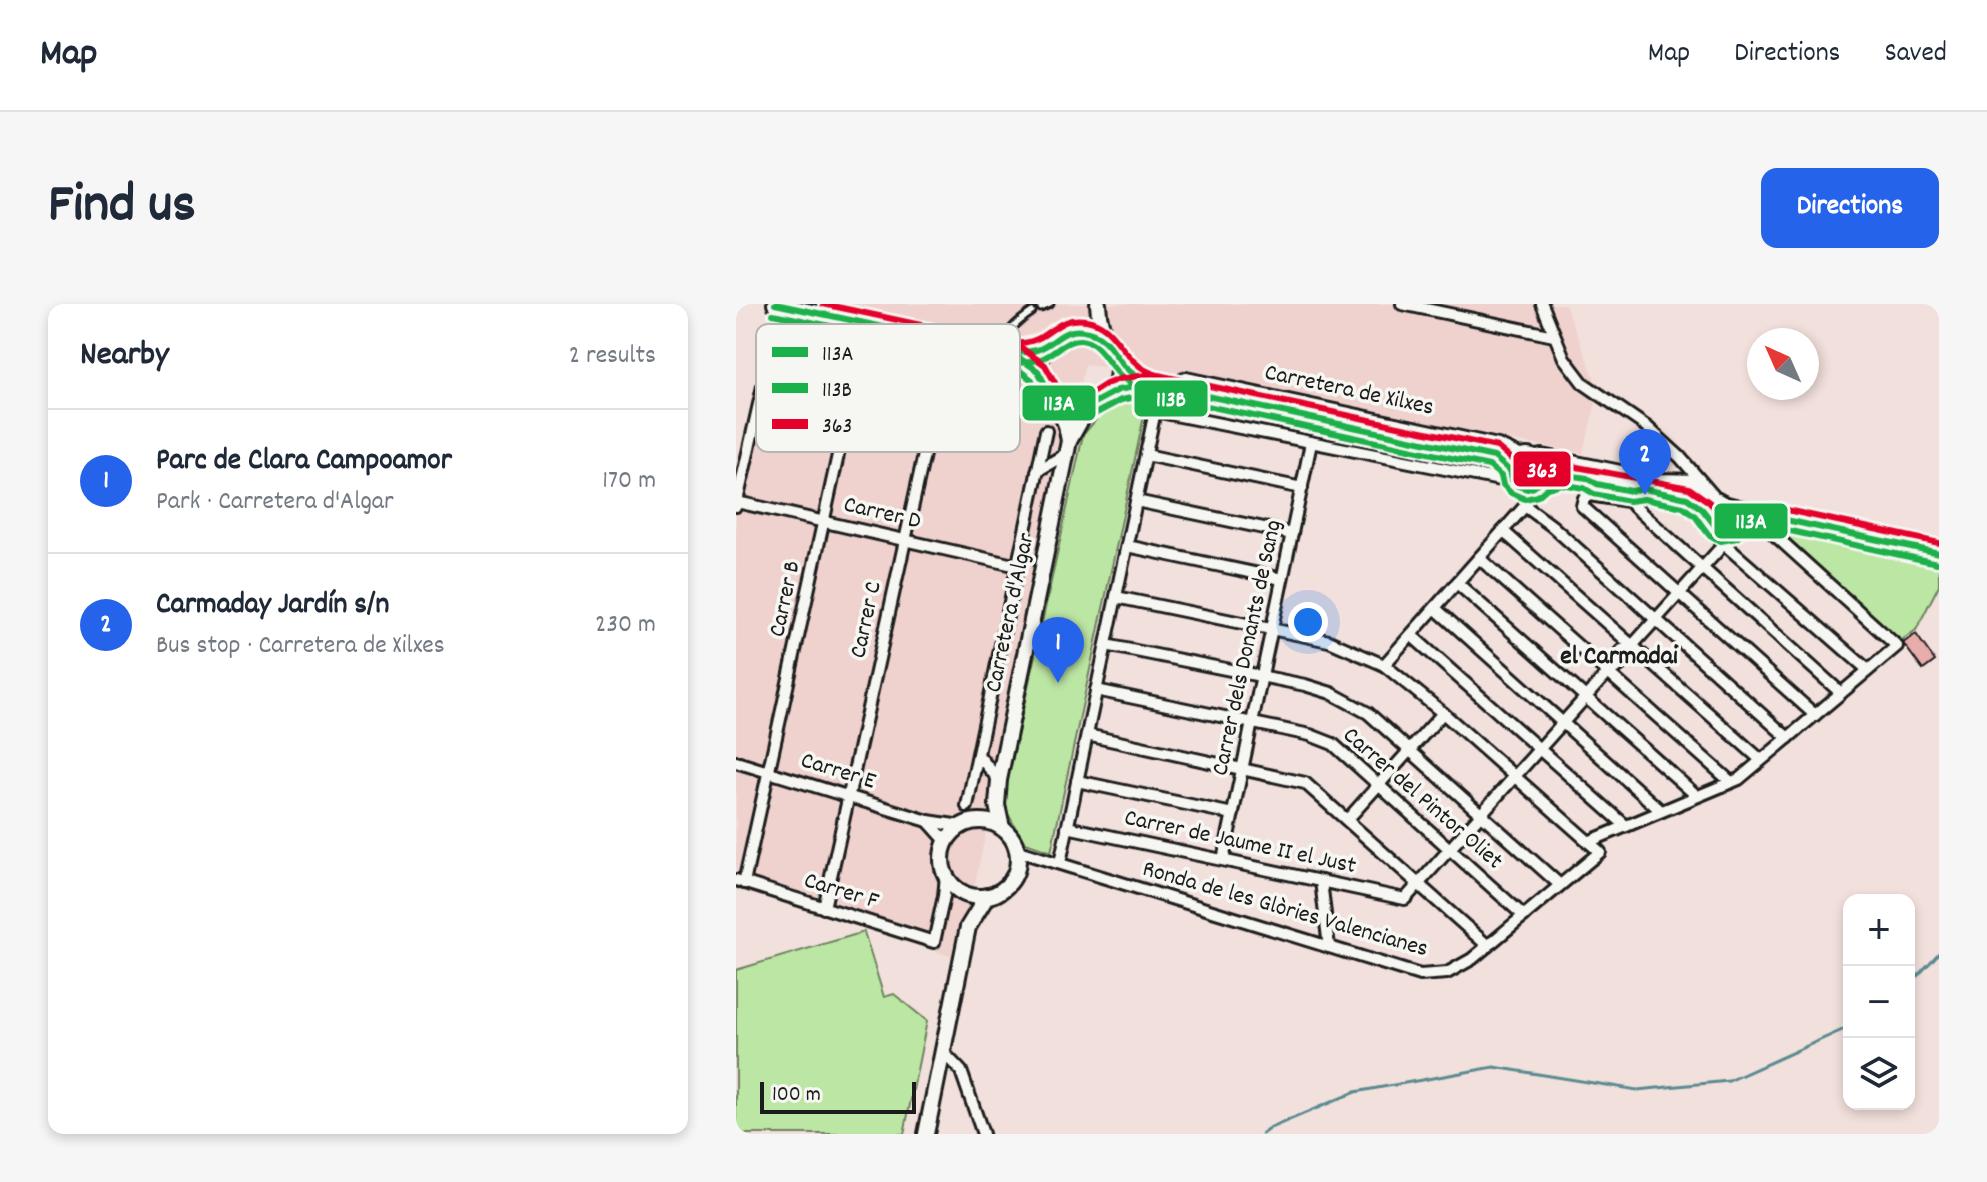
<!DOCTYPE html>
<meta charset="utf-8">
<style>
:root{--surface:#fff;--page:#f6f6f7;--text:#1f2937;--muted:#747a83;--line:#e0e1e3;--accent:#2563eb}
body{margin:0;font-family:Dekko,sans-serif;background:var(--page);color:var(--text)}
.controls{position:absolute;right:24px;bottom:24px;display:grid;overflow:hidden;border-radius:16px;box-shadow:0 4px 12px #0003}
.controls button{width:72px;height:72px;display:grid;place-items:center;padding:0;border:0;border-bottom:2px solid var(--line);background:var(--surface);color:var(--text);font:40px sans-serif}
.compass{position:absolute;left:1011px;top:24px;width:72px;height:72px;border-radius:50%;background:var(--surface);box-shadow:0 4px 12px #0003;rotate:315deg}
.scale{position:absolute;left:24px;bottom:20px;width:156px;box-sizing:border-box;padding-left:8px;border:4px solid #1c1c1c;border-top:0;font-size:22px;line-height:28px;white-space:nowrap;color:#1c1c1c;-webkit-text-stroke:6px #f6f6f2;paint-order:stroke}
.you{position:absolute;left:572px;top:318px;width:28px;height:28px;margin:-20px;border:6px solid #fff;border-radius:50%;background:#1a73e8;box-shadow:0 0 0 12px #1a73e833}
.badge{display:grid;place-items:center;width:52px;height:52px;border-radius:50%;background:var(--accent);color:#fff;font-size:26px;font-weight:700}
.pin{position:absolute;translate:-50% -66px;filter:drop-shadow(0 2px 4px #0008)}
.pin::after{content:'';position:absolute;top:42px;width:28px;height:24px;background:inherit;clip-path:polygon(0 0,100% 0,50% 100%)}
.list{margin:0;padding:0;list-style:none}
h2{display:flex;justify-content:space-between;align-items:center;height:104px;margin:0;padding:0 32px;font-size:34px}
h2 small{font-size:26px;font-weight:400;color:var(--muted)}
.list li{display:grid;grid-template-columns:52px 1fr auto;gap:24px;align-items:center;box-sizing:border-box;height:144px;padding:0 32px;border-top:2px solid var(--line)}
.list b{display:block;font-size:30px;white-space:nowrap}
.list p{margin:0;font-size:26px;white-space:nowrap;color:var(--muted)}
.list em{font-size:26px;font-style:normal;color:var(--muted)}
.icon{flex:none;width:44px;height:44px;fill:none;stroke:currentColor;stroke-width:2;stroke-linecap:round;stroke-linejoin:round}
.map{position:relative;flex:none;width:1203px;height:830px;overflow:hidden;border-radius:16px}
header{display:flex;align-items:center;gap:48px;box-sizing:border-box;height:112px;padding:0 40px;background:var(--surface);border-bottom:2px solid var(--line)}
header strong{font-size:38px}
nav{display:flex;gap:44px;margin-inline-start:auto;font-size:28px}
.intro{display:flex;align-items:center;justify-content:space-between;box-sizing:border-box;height:192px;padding:0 48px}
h1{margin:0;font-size:56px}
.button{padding:20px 36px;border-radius:16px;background:var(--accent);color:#fff;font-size:28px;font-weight:700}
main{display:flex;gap:48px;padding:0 48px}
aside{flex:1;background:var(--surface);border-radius:16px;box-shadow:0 4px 12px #0003}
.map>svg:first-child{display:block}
.built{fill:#efd1cd}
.green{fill:#bce6a3;stroke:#6c8160;stroke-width:2}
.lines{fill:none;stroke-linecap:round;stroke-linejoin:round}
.stream{stroke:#5a8a90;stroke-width:3}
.building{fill:#e8adaa;stroke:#1c1c1c;stroke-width:2}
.lane-casing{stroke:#1c1c1c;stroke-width:11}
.street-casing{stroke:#1c1c1c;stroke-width:16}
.secondary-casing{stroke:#1c1c1c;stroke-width:20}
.lane{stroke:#f6f6f2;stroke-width:5}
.street{stroke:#f6f6f2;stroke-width:10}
.secondary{stroke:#f6f6f2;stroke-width:14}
.bus-1-casing{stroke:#f6f6f2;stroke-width:12}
.bus-2-casing{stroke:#f6f6f2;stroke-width:12}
.bus-3-casing{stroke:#f6f6f2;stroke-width:12}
.bus-1{stroke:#1ab04a;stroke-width:6}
.bus-2{stroke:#1ab04a;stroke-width:6}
.bus-3{stroke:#e4002b;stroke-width:6}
.labels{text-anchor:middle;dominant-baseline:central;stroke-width:7;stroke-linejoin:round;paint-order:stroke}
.street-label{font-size:24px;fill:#1c1c1c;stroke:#f6f6f2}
.neighbourhood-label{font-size:26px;font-weight:bold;fill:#1c1c1c;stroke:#f6f6f2}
.key{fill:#f6f6f2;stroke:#b5b5b2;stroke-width:2}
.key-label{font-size:22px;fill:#1c1c1c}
.line-badge{stroke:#f6f6f2;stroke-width:3}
.badge-label{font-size:22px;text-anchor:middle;font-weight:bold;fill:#fff}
</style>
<header>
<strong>Map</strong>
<nav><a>Map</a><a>Directions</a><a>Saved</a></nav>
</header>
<div class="intro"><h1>Find us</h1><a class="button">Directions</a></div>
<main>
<aside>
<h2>Nearby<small>2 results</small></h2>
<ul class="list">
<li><span class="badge">1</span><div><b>Parc de Clara Campoamor</b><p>Park · Carretera d'Algar</p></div><em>170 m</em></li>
<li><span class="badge">2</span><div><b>Carmaday Jardín s/n</b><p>Bus stop · Carretera de Xilxes</p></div><em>230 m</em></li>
</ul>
</aside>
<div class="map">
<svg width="1203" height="830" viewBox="0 0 1203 830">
<rect width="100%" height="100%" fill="#f2e0dc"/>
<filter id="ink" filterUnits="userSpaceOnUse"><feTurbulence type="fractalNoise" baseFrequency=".0125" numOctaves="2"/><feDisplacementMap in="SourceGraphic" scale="16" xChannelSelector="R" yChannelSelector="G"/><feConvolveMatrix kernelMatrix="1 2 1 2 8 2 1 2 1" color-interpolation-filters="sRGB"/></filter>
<g filter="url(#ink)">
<path class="built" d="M37,0h792l34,86 -16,63 -498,-89 -126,595 -223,-72v-412z"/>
<g class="green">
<path d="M386,96l24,7 -95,445 -28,-10 -19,-36v-9l79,-362 16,-19z"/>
<path d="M1053,224l150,33v24l-23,45 -17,12 -118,-109z"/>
<path d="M128,628l20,65 10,-3 33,27 -23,113h-168v-164z"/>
</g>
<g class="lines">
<g class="stream">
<path d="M1173,681l30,-32"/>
<path d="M526,830l8,-6 85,-36 139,-25 143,23 92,-9 120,-54"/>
</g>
</g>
<path class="building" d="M1180,330l19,27 -12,9 -20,-27z"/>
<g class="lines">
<defs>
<g id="lane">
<path d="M305,4l9,-4"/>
<path d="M264,47c5,-19 17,-29 32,-39"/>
</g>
<g id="street">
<path d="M666,0l152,32"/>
<path d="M806,0l22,54 19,25 64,44 33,30 38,44"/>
<path d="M42,14l241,50"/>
<path d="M432,83l18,-9 312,67 24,11"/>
<path d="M410,151l156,33"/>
<path d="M797,153l9,-2 118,24 35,1 9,6"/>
<path d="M301,167l29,-17"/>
<path d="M400,197l156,33"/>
<path d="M1,198l281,64"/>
<path d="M0,202l44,-195"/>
<path d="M789,202l27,20 236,212"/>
<path d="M767,227l258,229"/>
<path d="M986,233l2,7 144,126"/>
<path d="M391,242l155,33"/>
<path d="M743,254l252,224"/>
<path d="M721,279l240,213"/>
<path d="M699,304l226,203"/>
<path d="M675,331l215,191"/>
<path d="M370,341l199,40 26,8 37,20 192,172"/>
<path d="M648,361l141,-159 9,-19"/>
<path d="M874,366v-7l12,-13 9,-3"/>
<path d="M360,386l214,45 23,9 191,172"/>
<path d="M1079,411l-233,-209 2,-8 5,-3 39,6 213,192"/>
<path d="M351,431l218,48 183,163"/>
<path d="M242,451l21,25"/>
<path d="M0,458l192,59 33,5"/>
<path d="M341,477l156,33"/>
<path d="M231,502l79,-375"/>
<path d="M611,516l96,-107"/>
<path d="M192,517l18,20"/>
<path d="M331,523l338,72 205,-229c11,-2 18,-12 21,-23l93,-103 6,-14"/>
<path d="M852,538l151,-63 158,-133 -140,-127"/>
<path d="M282,547l402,124 27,-2 25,-14 128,-107 -157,-139 -59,-48 -55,-24 -213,-44"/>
<path d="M487,556l88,-417"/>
<path d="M324,559l95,-452 360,72"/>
<path d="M0,576l198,62 10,-46 2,-20"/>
<path d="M585,577l8,66"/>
<path d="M8,579l123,-560"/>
<path d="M88,604l125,-567"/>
<path d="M207,748l18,19 22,63"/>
</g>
<g id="secondary">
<path d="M39,0l240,51 25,19"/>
<path d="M362,0l1,11 5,24"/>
<circle cx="343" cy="65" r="39"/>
<path d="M380,53l15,15 20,12 343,73 23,2"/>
<path d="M373,89l23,-7 19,-2"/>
<path d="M320,97l10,24 3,16"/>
<circle cx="791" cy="168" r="16"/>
<path d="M806,162l29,3"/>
<path d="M806,175c5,-1 12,-4 18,-5 12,-1 118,20 129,25 11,7 27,32 36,32 10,0 13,-8 14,-17l-5,-7 -11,-3 -8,3 -4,12"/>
<path d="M945,187l37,10 5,3"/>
<path d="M998,203l38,10 167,36"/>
<circle cx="244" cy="555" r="38"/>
<path d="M266,524l-5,-23 2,-25 70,-339 19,-34"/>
<path d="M190,830l42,-207 19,-31"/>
</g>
</defs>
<use href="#lane" class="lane-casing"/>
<use href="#street" class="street-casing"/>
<use href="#secondary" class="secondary-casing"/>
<use href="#lane" class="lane"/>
<use href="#street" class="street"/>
<use href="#secondary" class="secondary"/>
<defs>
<g id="bus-1">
<path d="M39,0l240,51 23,16 14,27 9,6 10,3 17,-1 30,-16 33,-6 343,73 16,14 2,9 6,6 9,3 7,-2 8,-8 18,-5 27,4 10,6 34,7 13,-2 43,9 15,11 14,18 7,4 10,-2 5,-6 34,-6 167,36"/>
<path d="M257,46c15,3 29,4 44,0 20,-7 26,-25 51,-18 18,4 25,21 36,34 12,13 28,18 45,22"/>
</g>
<g id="bus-2">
<path d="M37,10l238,50 21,16 6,16 7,9 11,7 13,5 22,-1 30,-16 30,-6 338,72 12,10 2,9 8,8 14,6 13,-3 9,-8 14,-4 23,4 10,6 35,7 15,-2 39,8 12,9 14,19 12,6 16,-3 6,-6 29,-5 165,36"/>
<path d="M255,56c17,3 34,5 50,-1 16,-6 26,-23 45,-18 15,5 21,21 31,31 13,15 31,21 50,26"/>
</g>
<g id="bus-3">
<path d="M87,0l196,42 26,19 14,25 14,7 16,-2 17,-11 13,-5 34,-5 344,73 20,17 4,11 6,4 11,-9 23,-6 128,24 20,14 16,18 10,-7 38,-6 166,36"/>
<path d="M257,36c16,4 32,6 48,-3 16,-10 23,-20 45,-17 26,4 32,28 50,43 9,9 21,12 33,15"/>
</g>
</defs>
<use href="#bus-1" class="bus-1-casing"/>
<use href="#bus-2" class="bus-2-casing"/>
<use href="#bus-3" class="bus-3-casing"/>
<use href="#bus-1" class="bus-1"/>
<use href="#bus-2" class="bus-2"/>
<use href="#bus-3" class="bus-3"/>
</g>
</g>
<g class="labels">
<g class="street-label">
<text transform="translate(613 87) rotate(12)">Carretera de Xilxes</text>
<text transform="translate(146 210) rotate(13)">Carrer D</text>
<text transform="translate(50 295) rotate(-78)">Carrer B</text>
<text transform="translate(275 309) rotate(-78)">Carretera d'Algar</text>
<text transform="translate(131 316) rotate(-78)">Carrer C</text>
<text transform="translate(512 344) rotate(-78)">Carrer dels Donants de Sang</text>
<text transform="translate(102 468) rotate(17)">Carrer E</text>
<text transform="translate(686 495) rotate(41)">Carrer del Pintor Oliet</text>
<text transform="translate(504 539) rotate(12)">Carrer de Jaume II el Just</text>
<text transform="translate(105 588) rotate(17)">Carrer F</text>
<text transform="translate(549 606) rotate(16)">Ronda de les Glòries Valencianes</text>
</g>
<g class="neighbourhood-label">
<text x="883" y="353">el Carmadai</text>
</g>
</g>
<rect x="20" y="20" width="264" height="128" rx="12" class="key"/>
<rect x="36" y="43" width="36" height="10" fill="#1ab04a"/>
<rect x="36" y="79" width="36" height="10" fill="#1ab04a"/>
<rect x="36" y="115" width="36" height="10" fill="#e4002b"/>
<g class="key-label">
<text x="86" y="56">113A</text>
<text x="86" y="92">113B</text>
<text x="86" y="128">363</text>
</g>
<g class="line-badge">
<rect x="397" y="75" width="76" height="39" rx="8" fill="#1ab04a"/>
<rect x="285" y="80" width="76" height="38" rx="8" fill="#1ab04a"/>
<rect x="776" y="146" width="60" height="38" rx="8" fill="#e4002b"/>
<rect x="977" y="198" width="76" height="38" rx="8" fill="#1ab04a"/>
</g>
<g class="badge-label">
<text x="435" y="102">113B</text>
<text x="323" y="106">113A</text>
<text x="806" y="173">363</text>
<text x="1015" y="224">113A</text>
</g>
</svg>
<div class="controls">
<button>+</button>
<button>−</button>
<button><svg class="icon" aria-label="layers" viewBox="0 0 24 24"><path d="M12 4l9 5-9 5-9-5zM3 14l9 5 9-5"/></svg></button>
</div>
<svg class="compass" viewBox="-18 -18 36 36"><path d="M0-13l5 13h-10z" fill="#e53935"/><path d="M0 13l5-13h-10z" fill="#747a83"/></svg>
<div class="scale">100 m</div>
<div class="you"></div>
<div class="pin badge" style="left:322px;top:379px">1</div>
<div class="pin badge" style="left:909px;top:191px">2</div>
</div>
</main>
